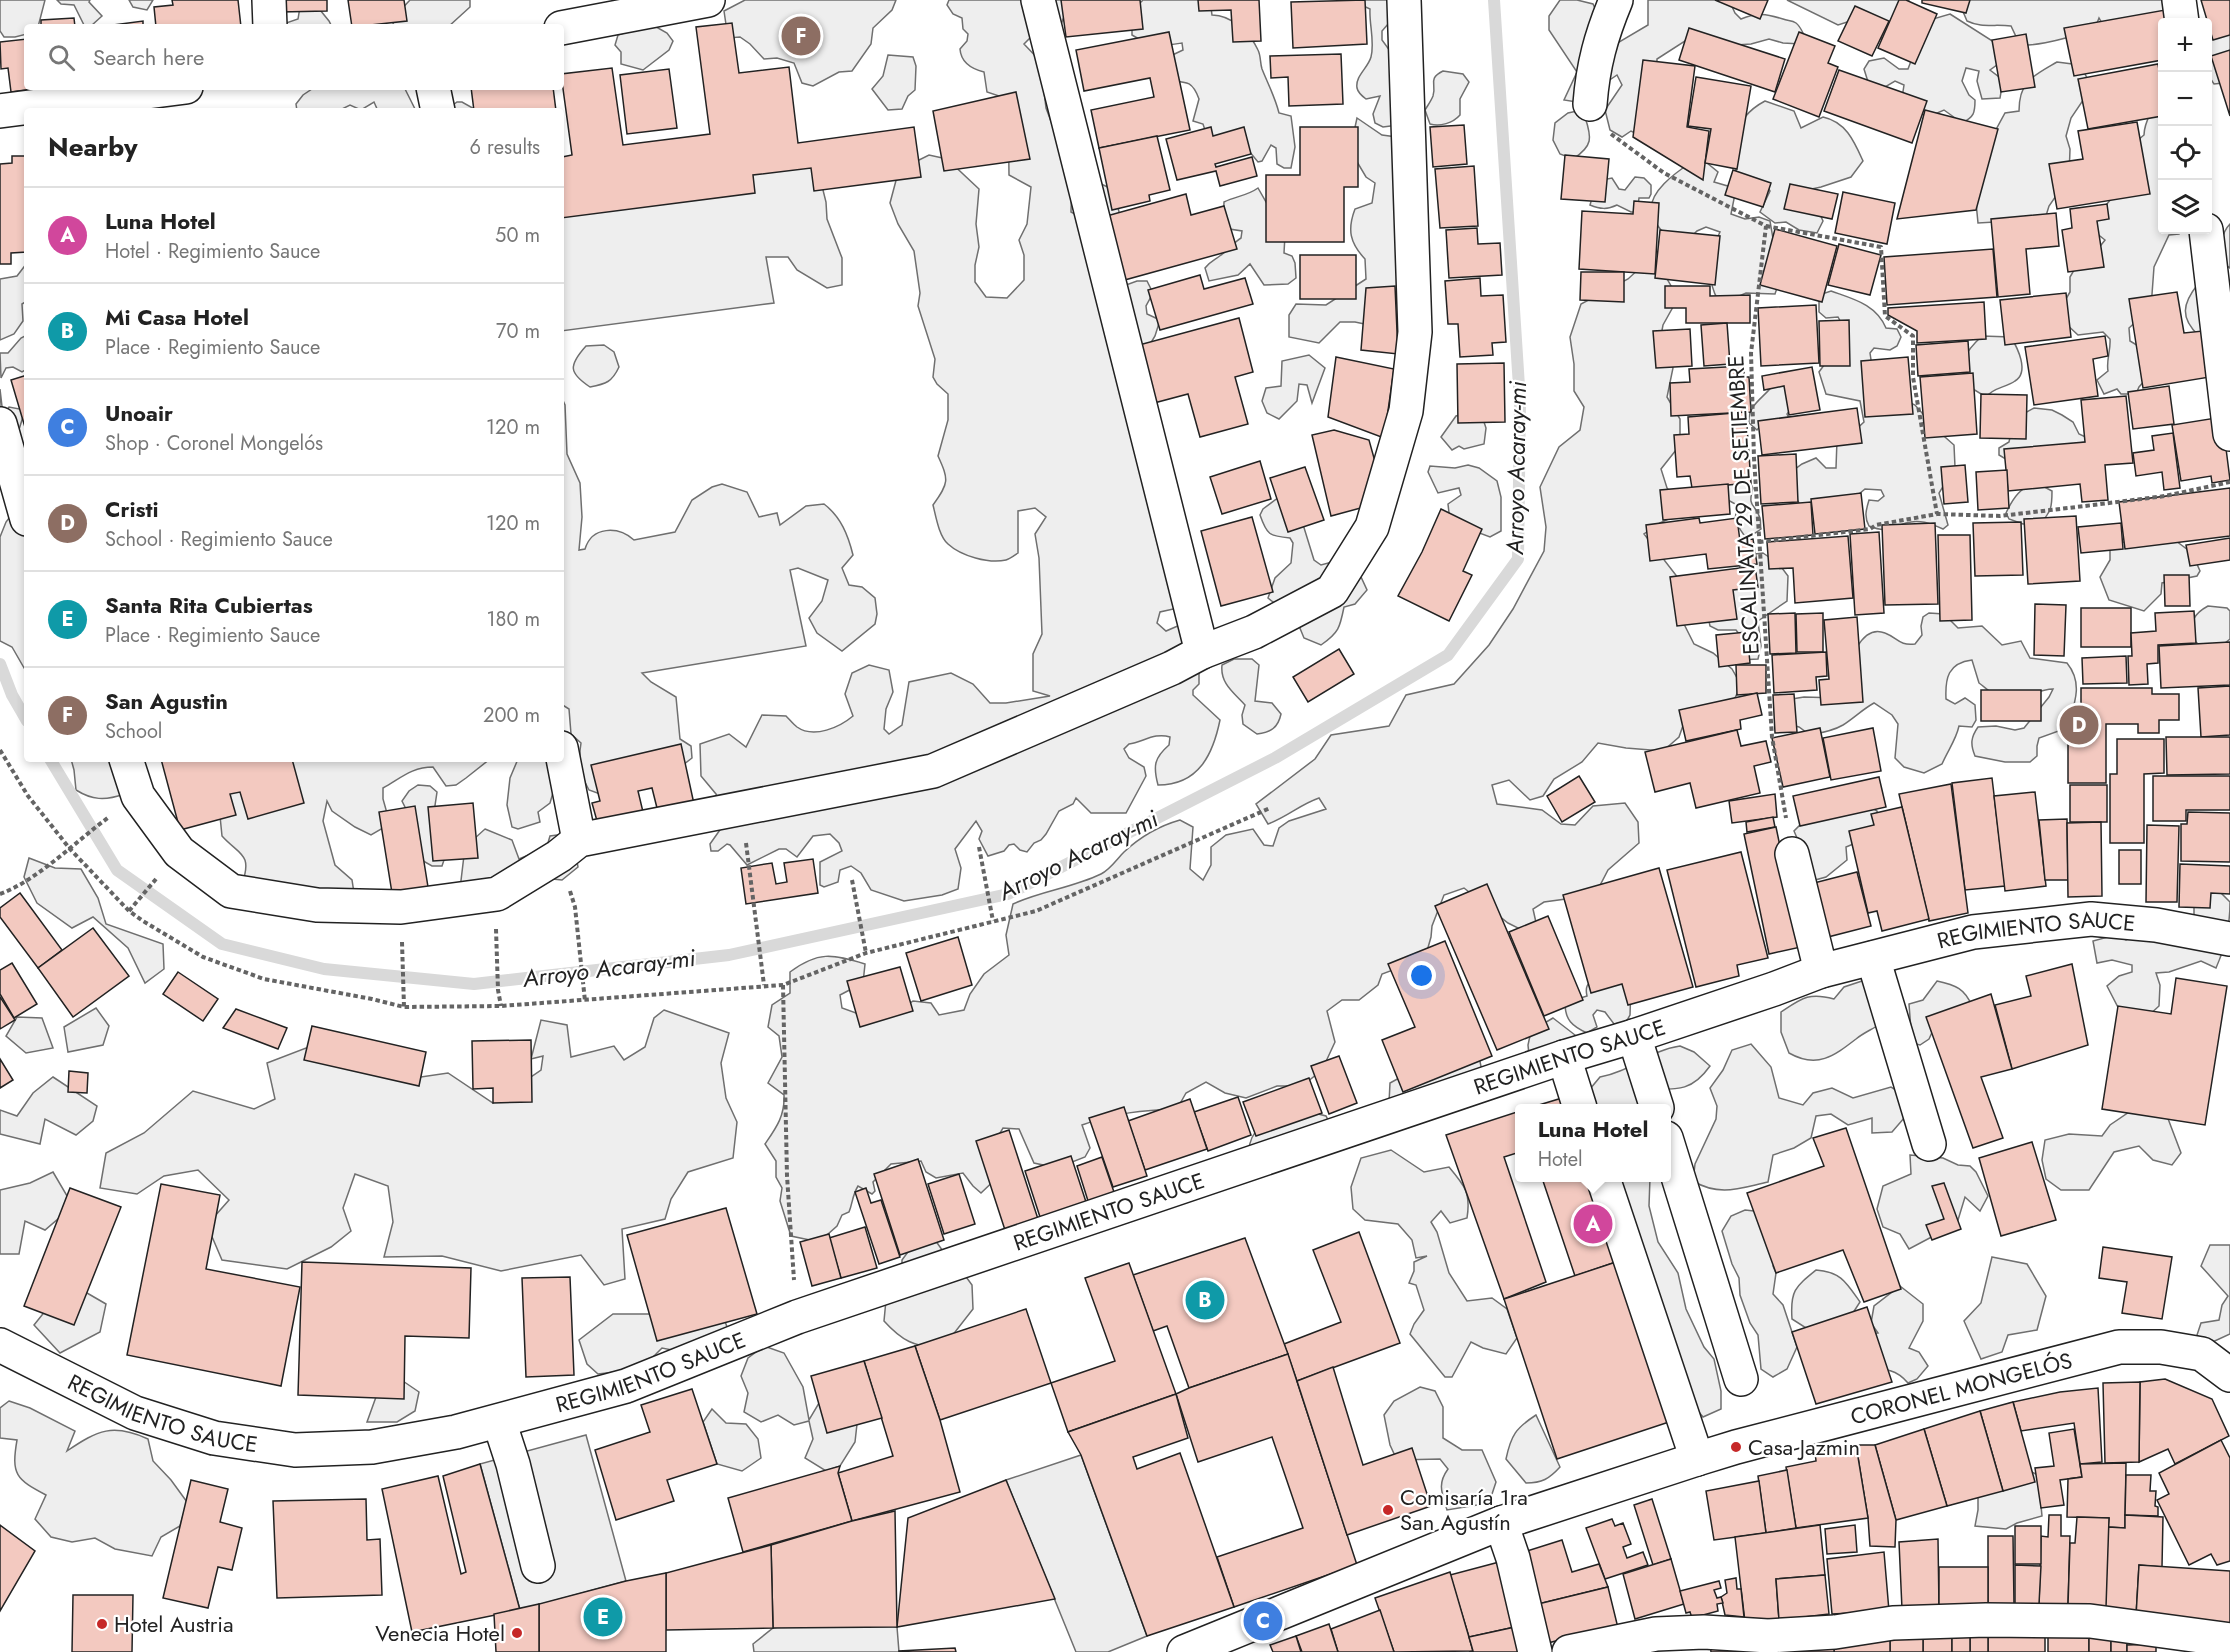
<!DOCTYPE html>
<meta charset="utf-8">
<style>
:root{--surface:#fff;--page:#f2f2f2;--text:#222;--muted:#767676;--line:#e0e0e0;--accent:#2563eb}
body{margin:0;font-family:Jost,sans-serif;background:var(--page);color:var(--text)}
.controls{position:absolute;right:18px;top:18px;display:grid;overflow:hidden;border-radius:6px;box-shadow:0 3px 9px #0003}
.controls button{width:54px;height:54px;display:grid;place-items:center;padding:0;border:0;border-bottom:2px solid var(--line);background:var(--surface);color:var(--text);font:30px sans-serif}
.you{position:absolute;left:1422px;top:976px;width:21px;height:21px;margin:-15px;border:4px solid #fff;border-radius:50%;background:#1a73e8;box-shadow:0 0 0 9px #1a73e833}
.badge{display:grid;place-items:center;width:39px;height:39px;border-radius:50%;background:var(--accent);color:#fff;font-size:20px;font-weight:700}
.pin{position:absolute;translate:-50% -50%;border:3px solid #fff;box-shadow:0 2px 6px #0006}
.popup{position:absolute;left:1515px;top:1104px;width:156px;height:78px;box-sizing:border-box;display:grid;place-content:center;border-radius:6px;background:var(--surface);filter:drop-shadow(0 2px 4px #0005);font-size:20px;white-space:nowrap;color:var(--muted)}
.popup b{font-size:22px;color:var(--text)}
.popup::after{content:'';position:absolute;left:50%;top:100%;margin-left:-12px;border:12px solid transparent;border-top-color:var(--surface)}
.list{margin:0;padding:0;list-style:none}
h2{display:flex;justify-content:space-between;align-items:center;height:78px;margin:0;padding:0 24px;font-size:26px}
h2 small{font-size:20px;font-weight:400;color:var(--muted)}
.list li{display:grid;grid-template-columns:39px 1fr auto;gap:18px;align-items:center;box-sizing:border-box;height:96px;padding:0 24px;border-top:2px solid var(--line)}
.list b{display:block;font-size:22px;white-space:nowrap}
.list p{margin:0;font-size:20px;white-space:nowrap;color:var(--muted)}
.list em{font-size:20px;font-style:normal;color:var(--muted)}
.icon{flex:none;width:33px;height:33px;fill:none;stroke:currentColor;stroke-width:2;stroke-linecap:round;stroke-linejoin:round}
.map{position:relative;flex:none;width:2230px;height:1652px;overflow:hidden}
.search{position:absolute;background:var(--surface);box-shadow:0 3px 9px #0003;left:24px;top:24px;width:540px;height:66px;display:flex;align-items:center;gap:15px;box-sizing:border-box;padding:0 21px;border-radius:6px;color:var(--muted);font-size:22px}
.panel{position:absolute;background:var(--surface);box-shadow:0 3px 9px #0003;left:24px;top:108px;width:540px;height:654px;border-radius:6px}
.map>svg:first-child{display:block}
.green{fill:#eee;stroke:#6f6f6f;stroke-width:1.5}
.parking{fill:#ededed;stroke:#6f6f6f;stroke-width:1.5}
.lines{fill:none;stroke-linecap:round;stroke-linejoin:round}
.stream{stroke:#d9d9d9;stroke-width:12}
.building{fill:#f3c9c0;stroke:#222;stroke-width:1.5}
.minor-casing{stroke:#222;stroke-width:36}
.path{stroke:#646464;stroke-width:4;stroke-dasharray:4.5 3;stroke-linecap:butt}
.minor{stroke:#fff;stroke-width:33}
.poi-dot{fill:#c62828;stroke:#fff;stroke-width:2}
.labels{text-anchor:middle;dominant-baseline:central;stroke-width:4.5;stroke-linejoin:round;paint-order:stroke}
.street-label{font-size:22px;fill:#222;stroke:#fff}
.poi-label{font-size:22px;fill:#222;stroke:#fff;text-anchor:start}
.water-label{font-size:24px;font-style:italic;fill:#222;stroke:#fff}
</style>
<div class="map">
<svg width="2230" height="1652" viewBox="0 0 2230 1652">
<rect width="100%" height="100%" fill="#fff"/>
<g class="green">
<path d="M0,0h45l-7,27h-11v7l-12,3h-11l-4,-6z"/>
<path d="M57,0h33l-1,2 13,14 -10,9h-8l-10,-20 -13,-1z"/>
<path d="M129,0h24l-6,10 -14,-3z"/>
<path d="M410,0h60v7l-22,20h-56l4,-12z"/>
<path d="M745,0h151l-4,10 -19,18 -2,16 -19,27 -13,1 -26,14 -11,-3 -8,-20 -17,-5 -13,1 -14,-15 -10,-7 -12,1 -4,-27z"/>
<path d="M949,0h119l1,3 -10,27 -28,7 -7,7 20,21v26l2,17 26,69 -1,35 9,5 13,-37 21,10 8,35 -18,11 74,372 -18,4 -3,11 9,8 14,-6 19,30v29l-6,6v5l27,25c-7,34 -21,65 -62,65 -5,-19 -4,-27 11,-40l1,-8c-15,-5 -27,5 -41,7l-5,5 5,9 15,9 2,9 -20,37h-35l-15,-15 -3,6 -14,7 -13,23 -5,6 -7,3 -7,9 -7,-2 -6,-6 -5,1 -5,6 -16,5 -9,-17 3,-8 -6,-10 -21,28 6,19 -3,21 -16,6 -38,6 -33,-11 -10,-17 -10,-7 -11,4 -2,12 -14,5 -4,-2v-23l22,-11 -3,-8 -9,-9 -17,2 -16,21 -11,-8h-7l-32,16 -17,-20 -3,-1 -9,7h-7l-1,-7 12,-17 -2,-22 -4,-11 -15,-18 -1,-32 29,-10 17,13 16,-32 24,1c4,4 7,8 11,11 17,12 43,0 56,-11l-8,-22 7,-21 17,-8 20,5 4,22 -7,17 -2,20 5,5 13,-9 7,-43 42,-9 22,11 17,19h16l44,-7 -17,-5v-37l9,-20 -3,-76 -4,-24 11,-17 -11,-9 -17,3v42c-3,2 -8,6 -12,7 -17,4 -45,-4 -58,-16 -9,-8 -12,-27 -15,-39 16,-22 16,-25 5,-49l10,-36v-26l-11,-10 -4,-7 2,-18 -17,-53 2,-13 -6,-42 -16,-27 -8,-21 8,-30 9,-7 22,-11 18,4 32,30 -3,35 3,23 -4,18v17l11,15 21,1 17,-18v-25l-5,-15 8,-16 4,-37 -22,-12 -1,-76 -21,-7 -3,-20c-12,-3 -23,-9 -24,-23l7,-8 1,-7 -5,-5 -1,-11 -9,-4 -6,-9z"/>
<path d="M1143,0h67l2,15c20,0 38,18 46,35 3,6 2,13 4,19 6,15 13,28 17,44l12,3 4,31 -4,21h-7l-7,-4 -1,-16 -5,-3 -9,16 -4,1 -14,-17 -37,-9 -4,-12 -10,-3 6,-22c-7,-19 -13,-17 -31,-18l-4,-22 19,-9 -1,-7c-24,4 -29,5 -50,-8v-24z"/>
<path d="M1357,0h35l3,16 -13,15v9l11,15 5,70 -15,2 -8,-4 -2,-9 7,-18 -14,3c-4,-3 -8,-6 -9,-11 -2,-12 11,-20 14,-31 4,-15 -2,-33 -1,-48l-11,-5z"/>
<path d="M1560,0h17l16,4 6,13 5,39 15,-14 29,-17v-25h81l6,13 6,6c17,-7 25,-5 42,0 5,2 9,1 13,4 4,3 6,8 8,12l-3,9 -18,-1 -14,-4 -18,5 -15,1 -48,-6 -31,20 -1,29 -21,45 -4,-2 -9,6 -12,-7 -5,-20 17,-25 -5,-10 -22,15 -6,14 -25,-4 13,-28 -28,-42v-14z"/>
<path d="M1787,0h122l-7,12 -8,25 -24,2 -7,-22 -25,8z"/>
<path d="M1958,0h214l-2,10 -63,22 -8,-14 -5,13c-25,5 -49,15 -74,14l-9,-19c-16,-2 -30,2 -44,-5z"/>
<path d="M316,5l13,16 3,6h-48l2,-4 12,-4 2,-12z"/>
<path d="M1950,14l55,35 -4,13 -11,8 13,10 -3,18 -18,1 -5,-18 2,-10 -13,-3 -4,13 7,14 6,5c0,13 -1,17 -13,23l-18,-13 -16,7 -13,-6 -13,-13 2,-13 -9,-4 -15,9 -11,-5 -5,-16 5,-8 15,-3 15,11h9l18,-48z"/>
<path d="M2215,20l15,1v36l-7,26 -9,1 -6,-9v-49z"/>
<path d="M651,24l16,9 6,8 -4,9 -26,20 -22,-6v-12l-6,-7 3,-10z"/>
<path d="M888,55l25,2 3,9 -1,24 -7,6 -6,13 -14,1 -16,-21 11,-13z"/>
<path d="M2057,62l23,3 12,22 -21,31 -5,18 4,13 -1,28 -20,29 -4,13 -67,4 -3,-31 5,-33 25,-46 14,-2c0,-30 14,-35 38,-49z"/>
<path d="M1443,71l20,3 6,8 -9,17v16c-7,8 -20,12 -30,9l-5,-14c3,-5 6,-9 8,-14 4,-12 -6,-17 10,-25z"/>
<path d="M315,87h89l12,24h-38l-4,-9 -13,8 -11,-5 -12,6h-41l-1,-7 7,-9z"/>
<path d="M2162,95v135h21l-4,4 -10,1 -15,32 -3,41 -22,20 1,13 15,9 2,28 -8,9 -3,7h-15l-4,-5 -13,5 -7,-14 11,-9c-2,-11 3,-21 2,-32l-7,-7 -25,3 -14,-13 -1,-18 7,-12v-15l7,-12 13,-6 15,-19 -10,-8 -2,-11 23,-28 16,-48 12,-10c0,-14 9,-24 13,-38z"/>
<path d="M1765,101l29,10 7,17 22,-11c23,5 31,24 40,44l-12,16 -30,10 -27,6 25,19 4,9 -6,12 -18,-3 -13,-8 -11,1 -15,-11 10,-21 -4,-7 -27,2c-8,-35 -10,-66 26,-85z"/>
<path d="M457,102h5l16,9h-33z"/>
<path d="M1577,111l8,6c7,21 8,29 -12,42l-13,-5 -7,-14 2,-17 13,-10z"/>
<path d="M1357,118l25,17 22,3 1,188h-31l-19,-4h-15l-21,21 -30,-6v-22l7,-11 30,1 40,-26 -1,-20c-15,-16 -18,-29 -10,-50l17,-6 3,-20 -9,-6 -16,-27z"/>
<path d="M1693,161l14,2 11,9 -4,10 17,5 4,7 -4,20 14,5 14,-2 11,4 10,58 -5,15 -29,-1 -16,7h-12c-12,-20 -9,-47 2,-68l-14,-5 -9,4 -9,9 -20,-1c-5,-7 -14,-16 -16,-24 -7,-22 26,-44 41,-54z"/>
<path d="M813,162l6,12 7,28 1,17 15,39v27l-15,3 -30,-18 -9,-13h-22l8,46 -213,28v-123l188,-40z"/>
<path d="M1635,177l9,1 7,7v9l-2,4h-10l-2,14h-6l-14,-7c-10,5 -17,4 -27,0l7,-24 15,-3 7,11 6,1z"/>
<path d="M1258,188l27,47 -1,18 8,3 3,7 1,15 -8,6 -24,1 -14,-21 -12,11 -29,6 -4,-13c5,-7 10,-8 16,-13 8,-5 12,-12 20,-17l1,-7 -19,-3 1,-26c12,-6 23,-6 34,-14z"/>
<path d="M2230,224v44l-6,-4c-2,-15 -5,-29 6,-40z"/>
<path d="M27,263v38l-5,3 1,17 -9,13 -14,6v-61l17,-3z"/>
<path d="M1642,266l21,6 15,26 -15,27 -4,21 14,22 -6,29 13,22v26l-19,24 6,19 12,15v11l-19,9 -16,11 38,49v37l12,24 19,9 19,16 9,16 -14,30 -41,2 -7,20 -16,14 -37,-3 -28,-5 -16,19 -28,17 -11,17 -13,4 -21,-20 -17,5 5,19 45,6 19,14 14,1 18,-19 32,-3 13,19 1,21 -31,27 -13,25 -51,7 -11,7 4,18 -9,6 -20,-10 -44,-35 -20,7 -12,31 -1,11 -6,21 -43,16 -4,11 -19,15h-17l-15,11 8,31 -13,28 -20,16h-25l-31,12 -21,-5 -19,-11 -20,11 -9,16c-34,1 -62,4 -95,16l8,23 -5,9 -28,11 -23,-5 -15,-34 -16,-1 -12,20 11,25 -21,20 -8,-7 -10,-13 -27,5 -10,-6 -5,-11 -30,3 -18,18 2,9 -3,3 -14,-8c-6,10 -5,16 -9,26l-7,3 -5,11 -18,16 -28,-6 -11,-35 2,-13 -6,-11v-16l-11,-17c11,-16 20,-28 19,-49l-16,-12 14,-26 -3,-21 -11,-9 4,-22 18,-12v-21c28,-21 42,-18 75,-8l-2,19 -23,12 2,13 25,9 36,-9 10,-7 18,2 8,12 25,-5 6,-16 14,-20 25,-19 -3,-20 7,-31c28,-13 59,-16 88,-30 9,-4 16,-15 23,-22 16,-15 35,-26 56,-32l13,7 -3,42 13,11 8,-15v-18l15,-12 27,-6 11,16 9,1 6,-18 10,-7 37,-12 -7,-11c-20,7 -30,18 -51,26l-12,-20 59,-45 16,-24 58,-9 17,-31 48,-11 35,-39 24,-36 31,-58 2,-24 -6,-40 19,-40 21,-17 4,-23 -10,-16v-27l-4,-27 11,-33 47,-25z"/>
<path d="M1137,281h10l6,12 -7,13 1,8 13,6 -5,16 -6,10 -14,4 -9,-65z"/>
<path d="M2198,284l25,30 -24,22c-19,-18 -17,-32 -1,-52z"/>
<path d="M1831,291c22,8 45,13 55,37l11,1 4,8 -4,9 -7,4 -16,-2 -4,5 3,20 27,25 15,7 22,25 17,15 1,22 -16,26 9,32 -5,4c-13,-6 -24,-10 -37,-6 -17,5 -19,10 -37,3 -5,-9 -3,-16 0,-26l9,1 6,-5 -3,-6 -16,-1 -12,10 -51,8 -12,-17 -3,-15 15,-11 14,-6 10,10h10l1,-28 15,-7 12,-11 -4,-21 -34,-7 -7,-22 11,-15 13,-31 -5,-9 -12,1 -7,-6v-17z"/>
<path d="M27,335v34l-5,3 -9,-5 -7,1 -5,10 -1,-25h8l13,-15z"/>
<path d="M1982,336l29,1c6,10 19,35 4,44 -10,7 -21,6 -29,16l-18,-11c-12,-23 -2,-35 14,-50z"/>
<path d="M604,345l10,7 5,15c-7,15 -13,17 -29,20 -21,-14 -22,-21 -4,-41z"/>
<path d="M1309,355l16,13 -13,35 -5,-18 -8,-1 -2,17 -18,18 -12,-6 -5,-12 4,-13 15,-2 1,-25z"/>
<path d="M1787,382l3,28 -3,4 3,6 -27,3 -6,7 -8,-7c-2,-18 15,-25 24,-38z"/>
<path d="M0,389l3,26 6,-8 16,3 -7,23 -18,10z"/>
<path d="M561,396l4,9 2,49 13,29 2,34 -3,33 6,-1c7,-23 33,-23 49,-9l41,-8 17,-32 20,-13 10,-3 25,8 12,25 18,-4 3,12 26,-19 18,-2c17,13 24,31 29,51l-11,13 7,17 13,2 13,11 2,16 -2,10 -33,27 -25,-18 -8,-15 13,-17 6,-21 -30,-12 -8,2 16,76 -164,27 9,9 25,15 4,42 11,7 1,12 -13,10 -79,26 -11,-4c-9,-16 -11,-29 -8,-47l-10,-9 -2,-25 -8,-5z"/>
<path d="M2034,408l18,2 10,5 11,7 6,12 13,6 -83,21 -10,-6v-7l10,-6 5,-23z"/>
<path d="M1467,413l16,6 3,9 -2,16 -20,5 -5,-3 -7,4 -11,-13 15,-21z"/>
<path d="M1468,465l11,3 18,13 4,16v34l-11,6 -40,-15 -2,-18 13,-9 -2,-7 -21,5 -10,-21 2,-6 25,2z"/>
<path d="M1738,477h9l6,11c-6,20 2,15 7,30 1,3 0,7 1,11l-6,4 -11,2c-8,-11 -12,-17 -5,-29l-13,-7 -1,-11z"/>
<path d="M2037,483l15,8c0,17 -1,20 -11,32l-18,1 -14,-5 -3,-6c7,-15 15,-27 31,-30z"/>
<path d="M27,494v179l-15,-26 -12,-6v-104l6,-15z"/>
<path d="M1279,497l18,8 17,55 7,5 11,-3 23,2 12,26 -12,14 -11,3c-4,20 -5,26 -23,38l-17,-7 -7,-17 -29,-23 7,-20 16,-15 2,-20 -3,-5c-21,-2 -23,-3 -30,-23l3,-6z"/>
<path d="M2172,538l20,15 8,18 -3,5 -35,7 -1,11 -17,17 -35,-11 -9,-23 10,-17v-15l28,-6z"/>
<path d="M1763,553l16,11 9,12 -1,25 -29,20 3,25 -3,13 -19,1 4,-21 -7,-9h-18l-8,-4 -2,-9 31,-36 1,-21 6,-5z"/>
<path d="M2208,606l19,2 3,3v28l-10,8 -17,1 -13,-11c2,-16 3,-23 18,-31z"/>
<path d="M1929,613l15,1 14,14 24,-2 20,19 19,-4 9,17 37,5c17,21 7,42 0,65l-28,10 -2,8v10l-7,6h-25l-30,-6c-5,-12 -4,-19 3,-29l18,-1 19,4 9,-2 25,-31 4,-8c-17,0 -37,15 -54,8 -7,-2 -14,-10 -20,-14l-7,-23c-24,3 -27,18 -26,39l9,5 10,-6 10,7 1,15 -4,7 -13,-1c-3,14 -11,24 -17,38l-18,9 -20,-6 -9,-9 3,-34 -6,-9 -18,-12c-11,6 -20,15 -31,22 -10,6 -22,8 -33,10l-11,-8 -12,-3 -1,-24 18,-3 34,1c7,-18 18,-77 47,-65 13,5 14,13 30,11l7,-9 -1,-9 2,-9z"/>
<path d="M1234,659h18l7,6 -4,36 17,2 9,11c-3,14 -10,18 -24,20l-14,-10 -1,-9 3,-10c-12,-13 -25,-22 -23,-40z"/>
<path d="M71,759h67l-14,35c-19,7 -32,6 -48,-4l-2,-20z"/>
<path d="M281,759h209l-24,19 -10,7 -10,1 -13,-19c-21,0 -32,11 -50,21v11l7,25 -19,11 -16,-8 -23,-16 -5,-10 -4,20 12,44 17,15 2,13 -112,-9c11,-31 -3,-29 -20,-48l-3,-30 3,-16z"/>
<path d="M518,759h35l6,13 -9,31 -12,9 2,10 -22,7 -6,-2 -5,-22 3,-27z"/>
<path d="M418,785l12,1 7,6 -4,27 12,38 -3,9h-10l-21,-12 -2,-39 -7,-14 7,-10z"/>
<path d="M1863,802l14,9 3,11 -5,13 -29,12 1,13 -21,17 -11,3 -21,-49 15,-15z"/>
<path d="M485,829l27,11 7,19 12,-5 14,-1 5,-17 22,-3 6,34 -16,13 -10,-1 -92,10 5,-42z"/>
<path d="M29,858l26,10 26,1 17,29 8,26 57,20 1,25 -19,14 -17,-35 -35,-31 -21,11 -35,-25 -13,-26z"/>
<path d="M2209,888l11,4 10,10c0,22 -5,46 -14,66l-15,-7 -32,11 -13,1 4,12 -1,21 -12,11 -25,-2 -15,-29 12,-10 13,-4v-7l-20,-5 -15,3 -4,-22 22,-6 11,5 10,-5 58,-15v-18z"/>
<path d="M1877,976l3,48c-7,5 -17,9 -24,15 -22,17 -39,30 -67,14l-8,-21v-20c21,-14 28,-20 53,-13l10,-12z"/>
<path d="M1594,979l37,6 -1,30 -4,7 -12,2 -9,-12 -8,-2 -4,5 4,12 -10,6c-15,-7 -22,-13 -22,-30l22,-7c-2,-9 0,-12 7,-17z"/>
<path d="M1937,981c19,4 28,8 35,25l-37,20 -6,13 -9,6 -8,-2 -3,-39 14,-4z"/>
<path d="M96,1008l13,18 -6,19 -35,7 -4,-25z"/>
<path d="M664,1010l65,23 -8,30 5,35 11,24 -4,36 -45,14 -17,27 -6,20 -43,10 3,50 -21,6 -23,-30 -80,16 -59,-15 -58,1 9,-35 -5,-36 -33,-12 -12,34 8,23 -20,16 -44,22 -65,-9 -15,-35 22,-25 -31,-30 -34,6 -27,18 -37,-6 6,-35 38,-20 49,-42 61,18 21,-10 -8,-36 39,-15 43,11 65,19 34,-5 45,30 48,-33 2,-14 -12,3 10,-39 26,5 4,32 43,-11 10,14 21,-13 9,-29z"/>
<path d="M17,1017l25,1 11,30 -27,5 -20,-17z"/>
<path d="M1553,1018l22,17v8l-46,12 -1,-10 3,-14z"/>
<path d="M1751,1044l20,23 8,31 24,7 10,-12 19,-5 21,10 38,-11 15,9 -1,21 -13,15 -20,1v-15l-24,7 -17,-11 -15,2 -5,22 -17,10 -21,7 -5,27c-28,6 -48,15 -75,-1l2,-17 21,-45 1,-13 -7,-18 13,-18 9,-20z"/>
<path d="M1680,1046l14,6 16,14c-17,24 -31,24 -59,23l-13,19h-58l10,-19 10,-12c30,-5 50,-27 80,-31z"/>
<path d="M1479,1057l3,14 -93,32 1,-20 20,-11z"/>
<path d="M53,1077l44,29 -4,15 -17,14 -31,-16 -5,25 -40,-10v-24l17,6 16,-23z"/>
<path d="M2144,1102l23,14 14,37 -9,12 -19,-5 -14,-14 -25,6 -25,38h-28l-15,-11 -4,-19 3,-20 24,-6 33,2 8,-11z"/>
<path d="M1291,1107l35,9 5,10 -82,25c0,-24 24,-34 42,-44z"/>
<path d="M1391,1150l33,22 25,-5c16,19 22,26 18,51l-17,5 -9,-12 -10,11 6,10 12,41 18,28 25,-3 15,11 10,29 -11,16 -23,-6 -12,-6 -19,35h-7l-35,-43 4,-10 10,-14 -8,-25 -7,-2 5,-12v-9l13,-6 -11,2 -4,-18 -14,-16 -33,-4 -12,-11 -2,-22 10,-29z"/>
<path d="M1910,1155l33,3 15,7 12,1 6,6 12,24 -8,15 -15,-14 -7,23 -17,12 -32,17 -9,-15 -17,-7 -6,-18 6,-23 28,-12z"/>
<path d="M53,1172l20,34 -28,24 -20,-9 -6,33h-19v-64l30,-7z"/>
<path d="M1591,1178h59l-1,28 9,36 20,31 8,36 18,38 10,12 7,32v18l-18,8 -15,-18z"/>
<path d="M1745,1210l9,1 33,43 -14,12 3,7 -3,21 10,11 14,42 -10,22 -14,8 -12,-8 -3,-34 -8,-12 -10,-28 -1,-17 -7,-14 -10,-33 9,-15z"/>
<path d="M933,1237l14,20 9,6 16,22 1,24 -32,41c-28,-5 -38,-8 -57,-29l2,-21 16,-27v-13l11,-15z"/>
<path d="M2210,1245h20v89l-24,11 -9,-10 4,-12 18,-3 3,-15 6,-9 -27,-30z"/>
<path d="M1992,1257l35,7 19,32 -9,34 -29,5 -6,17 -21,7 -17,-38 17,-18z"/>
<path d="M1816,1270c25,2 30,12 44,32l-11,17 -43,9 -14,-9c-2,-28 3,-32 24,-49z"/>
<path d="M1900,1286l23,18v17l-14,27 10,4 9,14 -11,13 -9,4c-12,-14 -22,-14 -39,-14l-5,-34 14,-2 -7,-10 3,-17z"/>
<path d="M87,1293l19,11 -6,28 -40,21 -26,-28 16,-20 19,3z"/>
<path d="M720,1308l10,27 -38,19 -30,-6 -21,21 -43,5 -11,-10 -8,-24 34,-26h47z"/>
<path d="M764,1346l20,7 19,34 6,33 10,-17 40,3 -4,36 -15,24 -14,5 -21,-13 8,-19 -4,-18 -15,4 -16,-10 -17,7 -17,-10 4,-19 -7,-17 7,-18z"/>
<path d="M397,1377l22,15 -4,19 -18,11h-30l9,-25z"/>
<path d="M1420,1387l15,4 8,16v31l19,12h20l14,32 -7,21 -42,7c-5,-17 -10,-26 1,-41l-8,-10 -43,1 -7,-15 -6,-30 10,-14z"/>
<path d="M9,1401l21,7 45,23 -8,20c31,-21 46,-28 81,-12l5,22 18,19 16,22 -7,24 -19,11 -9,19 -37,-7 -20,-11 -23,4 -21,-5 -16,-18 11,-24c-30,-16 -35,-20 -29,-55l-17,-2v-30z"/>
<path d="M712,1409l14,14 20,1 12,15 3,19 -19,13 -25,-7 -14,-42z"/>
<path d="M1536,1415l24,52c-11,12 -18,16 -34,16l-20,-24c5,-24 10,-31 30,-44z"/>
<path d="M2023,1468l15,7 4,41 -25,7 -11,6 -31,-3 3,-16v-17z"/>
<path d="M841,1616l56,11 2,25h-145l-1,-8 20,-16z"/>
</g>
<g class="parking">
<path d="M586,1435l40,146 -106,29 -40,-146z"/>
<path d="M1081,1455l66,181 -39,16h-32l-70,-172z"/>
</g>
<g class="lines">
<g class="stream">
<path d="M0,664l12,31 15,26"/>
<path d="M50,759l67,111 105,74 102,25 150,15 255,-29 279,-61 267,-136 173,-103 70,-96 2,-157 -26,-402"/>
</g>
</g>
<g class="building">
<path d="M172,0h66l3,27h-85l-2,-20 19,-2z"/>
<path d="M280,0h47v11l-47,1z"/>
<path d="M348,0h56l3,21 -55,6z"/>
<path d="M1061,0h79l3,29 -77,8z"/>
<path d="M1198,0h61l2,41 -28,1 -2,-32 -32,1z"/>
<path d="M1365,0l2,44 -74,4 -2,-46z"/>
<path d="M1715,0h53l-8,19z"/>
<path d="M1899,0h7l31,14 -22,50 -37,-16z"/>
<path d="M1922,0h48l-4,13 -44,-10z"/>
<path d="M2201,0h29v35l-17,5z"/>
<path d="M1855,6l34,15 -17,35 -34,-15z"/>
<path d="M2165,10l3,12h-6v38l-88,16 -10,-48z"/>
<path d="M74,18l1,9h-34v-7z"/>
<path d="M143,21v6h-37v-1z"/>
<path d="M732,23l7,50 50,-6 9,76 116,-16 7,50 -107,14 -3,-23 -58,7 2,18 -194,25v-68l1,7 10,-2 -11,-81 51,-6 11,77 87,-11 -14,-107z"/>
<path d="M1689,28l96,31 -10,33 -96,-32z"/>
<path d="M1169,32l21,98 -91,18 -8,-38 63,-13 -4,-19 -66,13 -8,-41z"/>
<path d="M1799,32l36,14 -7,17 10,4 -19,50 -46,-18z"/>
<path d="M2026,34l9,53 -34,5 -9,-52z"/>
<path d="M27,39v48l13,1 -29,4 -3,-24 -7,1 -1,-27z"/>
<path d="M2230,50v66l-19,-60z"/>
<path d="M1341,54l2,50 -54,2 -1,-29 -17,1 -1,-22z"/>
<path d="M1643,60l52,6 -8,61 22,4 -6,49 -70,-43z"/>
<path d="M2158,64l4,24v28l-74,13 -10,-50z"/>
<path d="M669,69l8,59 -50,6 -7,-59z"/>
<path d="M1839,70l88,31 -15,42 -88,-32z"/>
<path d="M1696,77l55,9 -14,83 -32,-6 6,-34 -23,-3z"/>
<path d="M471,87h82l3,24h-82z"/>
<path d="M1016,92l14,67 -86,12 -11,-60z"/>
<path d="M1925,110l73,19 -22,81 -79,9z"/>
<path d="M2137,122l13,72 -93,15 -8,-45 34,-5 -5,-28z"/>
<path d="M1464,125l3,39 -34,3 -3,-40z"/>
<path d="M1211,127l2,9 31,-9 7,27 -36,10 1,3 36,-10 5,19 -37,10 -4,-15 -39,9 -11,-41z"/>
<path d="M1300,127h58v60h-14v55h-78v-67h34z"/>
<path d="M1157,136l13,54 -21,5 1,6 -38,9 -13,-62z"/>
<path d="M1565,155l44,4 -4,43 -44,-3z"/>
<path d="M12,156h15v96l-16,1v11h-11v-100l12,-1z"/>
<path d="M1474,166l4,60 -38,2 -5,-59z"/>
<path d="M1733,170l38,13 -8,24 -38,-12z"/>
<path d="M1790,184l48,10 -6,25 -48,-10z"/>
<path d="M1843,192l52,11 -8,41 -52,-11z"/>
<path d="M1186,194l5,21 33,-9 13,43 -116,32 -18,-64z"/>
<path d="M1634,201l25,2 -4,71 -76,-5 3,-58 51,3z"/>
<path d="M2107,204l2,15 -12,2 7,46 -36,5 -6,-42 10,-2 -2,-19z"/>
<path d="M2056,213l3,33 -33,3 4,45 -32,3 -7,-78z"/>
<path d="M1477,228l1,16 22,-1 2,32 -53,3 -3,-48z"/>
<path d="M1775,229l62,17 -15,56 -62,-17z"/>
<path d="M1660,230l60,6 -5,49 -60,-7z"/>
<path d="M1839,244l42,11 -11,40 -42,-10z"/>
<path d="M1993,249l4,48 -110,8 -3,-48z"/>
<rect x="1300" y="255" width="56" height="44"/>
<path d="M1581,272h43v30l-44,-2z"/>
<path d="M1200,275l4,14 41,-11 8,26 -93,26 -12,-40z"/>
<path d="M1480,278l1,18 22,-1 3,47 -14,1 1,12 -33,2 -2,-33h-10l-3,-43z"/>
<path d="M1395,286l3,68 -37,-4 5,-62z"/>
<path d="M1665,286h45v10l40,-1v28h-64v-15h-21z"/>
<path d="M2177,292l7,41 19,-2 7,46 -67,11 -14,-89z"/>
<path d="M2066,293l5,44 -66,8 -5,-45z"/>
<path d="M1984,302l2,37 -69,4v-12l-29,-16v-7z"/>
<path d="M1816,305l3,58 -58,3 -3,-58z"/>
<path d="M1239,318l14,54 -18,5 13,47 -48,13 -12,-43 -34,9 -15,-58z"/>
<path d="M1849,320l1,46h-30l-1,-45z"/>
<path d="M1727,323l3,41 -26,2 -3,-41z"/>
<path d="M1690,329l2,37 -36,2 -3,-37z"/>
<path d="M2105,336l3,20 -15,3 5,37 -64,9 -9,-58z"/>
<path d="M1968,341l2,31 -52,4 -2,-31z"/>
<path d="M1336,357l58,12 -10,69 -56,-21z"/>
<path d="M1908,357l5,57 -48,3 -4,-56z"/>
<path d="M1504,363l1,59 -47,1 -1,-59z"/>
<path d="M1744,366v11h5l2,35 -80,4 -1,-33 20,-1 -1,-13z"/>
<path d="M1812,367l8,43 -31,5 -5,-29 -20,4 -2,-14z"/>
<path d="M1973,373l4,61 -52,4 -5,-61z"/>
<path d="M27,375v59l-16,-54z"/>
<path d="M2169,386l5,38 -41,5 -5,-37z"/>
<path d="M1981,394l46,1 -1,44 -46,-1z"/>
<path d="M2126,396l7,67 -28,2 3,35 -26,2 -2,-18 -72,7 -4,-42 81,-7 -4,-42z"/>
<path d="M1857,408l5,35 -100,12 -4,-34z"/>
<path d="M1746,412l5,71 -59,5 -2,-12 -13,1 -3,-42 15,-1 -1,-17z"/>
<path d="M2222,417l8,63 -18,3 -1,-7 -30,5 -9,-56z"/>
<path d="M1334,430l35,10 10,36 -11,30 -37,10 -19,-81z"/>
<path d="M2173,433l7,55 -16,2 -2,-18 -26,4 -3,-23 21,-3 -2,-14z"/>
<path d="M1796,454l2,48 -37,2 -3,-48z"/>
<path d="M1260,461l11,38 -49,15 -12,-37z"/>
<path d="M1965,465l3,37 -24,2 -3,-37z"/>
<path d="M1305,467l19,53 -36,12 -18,-54z"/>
<path d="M2007,470l2,38 -31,2 -2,-38z"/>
<path d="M1728,484l2,30 -67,6 -3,-30z"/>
<path d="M2230,488v48l-105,13 -6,-47z"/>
<path d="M1861,493l4,36 -50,5 -4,-35z"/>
<path d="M1811,502l2,33 -48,4 -3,-33z"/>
<path d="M1441,509l41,20 -19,42 9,4 -23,46 -51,-25 24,-44z"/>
<path d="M2076,516l4,65 -52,3 -4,-65z"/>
<path d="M1252,517l21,75 -52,14 -20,-75z"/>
<path d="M1699,518l1,5 37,-5 3,23 13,-2 4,25 -49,5 -2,-15 -56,7 -4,-36z"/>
<path d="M2021,522l2,53 -48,1 -2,-53z"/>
<path d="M1935,523l3,81 -53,1 -3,-80z"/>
<path d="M2121,523l2,26 -42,4 -3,-26z"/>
<path d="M1879,532l5,81 -29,2 -5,-81z"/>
<path d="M1938,535h32l2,85 -32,1z"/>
<path d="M1848,536l5,62 -58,5 -2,-35 -24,1 -2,-27z"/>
<path d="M2230,538v22l-40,6 -4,-21z"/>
<path d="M1755,566l3,21 -25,3 4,29 -60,7 -7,-49z"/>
<path d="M2164,575h25l1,31h-25z"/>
<path d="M2035,604l31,1 -2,51 -30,-1z"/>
<rect x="2081" y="608" width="50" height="39"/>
<path d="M2194,611l2,32 -38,2v18l-11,1 1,20 -19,1 -1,-29h4l-1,-23 25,-2 -1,-18z"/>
<path d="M1795,613l1,40 -26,1 -2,-40z"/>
<path d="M1823,613v39h-26l-1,-38z"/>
<path d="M1857,617l6,85 -42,3 -2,-25 10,-1 -5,-59z"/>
<path d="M1747,632l3,31 -31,4 -3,-32z"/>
<path d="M2230,642v43l-69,3 -2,-42z"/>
<path d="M1339,649l15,25 -46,28 -15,-25z"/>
<path d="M1826,652l1,24 -11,1 1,13 -43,3 -2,-38z"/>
<path d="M2126,656l1,27 -44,1 -1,-26z"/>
<path d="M1736,665h30v28l-29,2z"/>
<path d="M2230,686v49l-29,2 -3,-49z"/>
<path d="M2081,688h71v6h27v26h-20v13h-21v-9h-32v59h-38v-74h13z"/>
<rect x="1981" y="690" width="60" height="31"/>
<path d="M1757,693l5,22 -22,5 1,9 -55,12 -7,-31z"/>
<path d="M1794,694l3,38 -22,1 -2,-38z"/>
<path d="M1820,728l10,49 -47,10 -11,-49z"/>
<path d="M1873,728l8,43 -50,9 -8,-42z"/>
<path d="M1737,730l4,16 25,-5 5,21 -17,4 6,27 -64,15 -6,-25 -35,9 -10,-40z"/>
<path d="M2166,737h64v37l-63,1z"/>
<path d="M2117,739h47v34l-20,1v69h-34v-69h7z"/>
<path d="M681,744l13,60 -36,8 -6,-24 -14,3 6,25 -47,5 -5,-18 8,-2 -9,-36z"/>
<path d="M161,759h131l12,44 -56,16 -8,-27 -10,2 6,21 -56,15z"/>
<path d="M1579,776l16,26 -33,20 -15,-26z"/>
<path d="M2153,776h77v34h-44v11h-33z"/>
<path d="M1879,777l7,30 -86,19 -7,-30z"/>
<path d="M1992,778l13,108 -40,4 -13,-107z"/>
<path d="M1951,784l17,129 -39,8 -30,-127z"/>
<rect x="2070" y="785" width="37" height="37"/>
<path d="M2035,792l11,94 -41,5 -11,-95z"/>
<path d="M1775,794l2,23 -45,6 -3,-22z"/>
<path d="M473,803l5,55 -45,3 -5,-54z"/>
<path d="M415,806l13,81 -36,6 -13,-81z"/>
<path d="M1902,807l27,112 -47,12 -5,-20 -9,2 -19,-82 25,-6 -3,-11z"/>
<path d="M2188,812l42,1v49l-49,-1v-37h6z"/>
<path d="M1773,817l2,10 -28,5 -1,-10z"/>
<path d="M2067,819l1,61h-23l-6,-60z"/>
<path d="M2101,822l1,74 -34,1 -1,-74z"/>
<path d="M2147,825l32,1 -2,76h-31z"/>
<path d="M1776,827l25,120 -32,7 -25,-120z"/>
<rect x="2119" y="850" width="22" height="34"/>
<path d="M1741,852l27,106 -31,7 2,11 -43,11 -29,-117z"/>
<path d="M813,859l5,34 -72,11 -5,-36 31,-5 4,21 11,-2 -3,-19z"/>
<path d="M2180,864l50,2v28l-19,-1 -1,15 -31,-1z"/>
<path d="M1659,868l34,119 -65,18 -6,-21 -31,9 -28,-98z"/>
<path d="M1857,872l14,54 -47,12 -14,-54z"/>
<path d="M1487,884l62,145 -52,21 -62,-144z"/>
<path d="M20,893l42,57 -24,18 -38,-51v-9z"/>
<path d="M1548,916l35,84 -39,16 -35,-84z"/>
<path d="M93,928l36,48 -56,41 -35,-49z"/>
<path d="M958,937l14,48 -51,16 -15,-48z"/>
<path d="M1445,941l47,115 -89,36 -21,-52 33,-13 -27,-63z"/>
<path d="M12,963l25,41 -23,14 -14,-24v-24z"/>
<path d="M2072,964l16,81 -76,24 -17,-64 36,-9 -5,-20z"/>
<path d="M900,967l13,44 -53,16 -13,-46z"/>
<path d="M178,972l40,27 -15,22 -40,-27z"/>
<path d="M2176,978l51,8 -22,139 -103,-16 16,-103 53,8z"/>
<path d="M1991,994l21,75 -31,8 22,61 -30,10 -47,-131z"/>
<path d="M0,997l15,23 -15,9z"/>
<path d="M236,1009l51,19 -9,21 -55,-21z"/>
<path d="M312,1026l114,26 -7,34 -115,-26z"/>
<path d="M531,1040l1,62 -39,1v-15l-20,1 -1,-48z"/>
<path d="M1339,1056l18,47 -28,11 -18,-48z"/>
<path d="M0,1059l13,21 -13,8z"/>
<path d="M69,1071l19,2 -1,20 -19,-1z"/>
<path d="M1309,1078l13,35 -66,23 -13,-34z"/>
<path d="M1238,1097l13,38 -43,16 -14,-39z"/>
<path d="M1562,1098l3,10h-36z"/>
<path d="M1190,1099l17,50 -62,21 -17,-49z"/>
<path d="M1124,1107l23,69 -34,11 -24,-69z"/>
<path d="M1520,1111v41l-16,5 42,125 -42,17 -58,-164z"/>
<path d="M1846,1128l55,161 -37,13 -21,-52 -67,23 -29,-80 77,-27 -11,-28z"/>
<path d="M1009,1130l29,89 -33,11 -29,-89z"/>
<path d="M2032,1142l24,78 -55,16 -22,-78z"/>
<path d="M1071,1156l16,49 -46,15 -16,-49z"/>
<path d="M1102,1157l13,38 -26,9 -12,-38z"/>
<path d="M918,1159l26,81 -44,15 -26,-81z"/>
<path d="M959,1174l16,50 -31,10 -16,-50z"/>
<path d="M1542,1178h46l28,84 -41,14z"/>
<path d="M1944,1183l17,46 -29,11 -6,-15 18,-6 -12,-33z"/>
<path d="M161,1184l59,11 -14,74 94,18 -19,99 -154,-31z"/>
<path d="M70,1188l51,19 -47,118 -50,-19z"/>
<path d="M866,1188l5,15 10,-3 19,57 -21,7 -24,-72z"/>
<path d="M726,1208l31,106 -100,27 -30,-106z"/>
<path d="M865,1227l12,41 -36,10 -12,-40z"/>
<path d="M1359,1232l41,111 -103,38 -13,-37 57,-22 -28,-72z"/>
<path d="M829,1234l12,44 -29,8 -12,-44z"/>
<path d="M1245,1238l43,116 -99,34 -22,-62 -14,5 -20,-56z"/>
<path d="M2103,1247l69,10 -10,62 -40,-6 5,-31 -28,-4z"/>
<path d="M302,1262l169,6 -2,70 -64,-2 -1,63 -106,-4z"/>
<path d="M1616,1262l53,160 -112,37 -53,-160z"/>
<path d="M1129,1263l47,131 -108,38 -17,-49 64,-22 -30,-83z"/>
<path d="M570,1277l4,98 -48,2 -4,-99z"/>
<path d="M1867,1307l25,75 -76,22 -24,-72z"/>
<path d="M1026,1309l25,74 -111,37 -25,-74z"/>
<path d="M915,1346l25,74 20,72 -108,29 -14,-48 55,-17 -29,-95z"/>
<path d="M1288,1354l69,211 -123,42 -17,-50 86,-29 -31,-91 -74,25 -22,-68 13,-6z"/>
<path d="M864,1361l18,57 -55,15 -16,-57z"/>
<path d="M1333,1367l30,98 49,-17 19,58 -84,29 -50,-154z"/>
<path d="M2165,1379l47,20 17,37 -54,28 -7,-15 -29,13 1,-80z"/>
<path d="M2140,1382l-1,80 -34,1 -2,-80z"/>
<path d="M2098,1388l4,74 -22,2 -6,-41 -53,8 -8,-29 47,-10z"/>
<path d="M692,1389l25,75 -50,16 7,21 -58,19 -21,-70 55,-18 -9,-27z"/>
<path d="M1176,1394l12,44 -55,19 4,12 43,-16 54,154 -87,29 -66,-181 -13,-23z"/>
<path d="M2013,1402l22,80 -32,9 -23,-80z"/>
<path d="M1980,1411l23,80 -56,15 -23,-77z"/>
<path d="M1924,1429l23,77 -51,14 -21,-75z"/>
<path d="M2074,1429l8,48 -22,3 4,25 -23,3 -6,-40 19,-2 -5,-33z"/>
<path d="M2221,1440l9,18v103l-13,4 -6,-11 -22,11 -32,-65 12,-6 -10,-21z"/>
<path d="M1856,1445h19l21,75 -1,27 -25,-1 -2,-28z"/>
<path d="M1856,1445l12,73 -72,10 -10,-61 30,-6 -1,-9z"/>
<path d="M2126,1463l-1,65 -17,-1 1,-9 -42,-1 1,-38 14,-2 -2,-13z"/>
<path d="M480,1464l40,146 -108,22 -30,-143 56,-13 23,98 5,-2 -23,-96z"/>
<path d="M840,1466l-2,7 14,48 -109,31 -15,-54z"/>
<path d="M1787,1470l9,58 -30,5 -8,-57z"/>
<path d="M2126,1475h25l-1,16h6l-1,15 3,1v9l-33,-1z"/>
<path d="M191,1480l37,9 -8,33 22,6 -10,42 -14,-3 -10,41 -45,-10z"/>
<path d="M1006,1480l49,119 -158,28 11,-109z"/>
<path d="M1759,1481l7,52 -52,7 -8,-49z"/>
<path d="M366,1499l1,41 13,-1 2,56 -105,3 -4,-97z"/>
<path d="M1652,1499l19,60 -18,6 -19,-60z"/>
<path d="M895,1511l2,116 -124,1 -2,-83 81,-24z"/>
<path d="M2049,1515h12v21h9l-2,69 -29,-1 2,-68 7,1z"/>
<path d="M2125,1515l38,2 -1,50 -23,-2 -3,51 -31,-3 3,-86 17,1z"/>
<path d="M2077,1517l32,1 -3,89 -38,-2 2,-62h5z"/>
<path d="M1612,1519l3,7 8,-3 8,21 -8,3 4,11 16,-6 5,13 -43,14 -19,-51z"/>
<path d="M0,1525l35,26 -35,60z"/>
<path d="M1820,1525l5,50 -49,4 3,41 -34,2 -10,-85z"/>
<path d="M1855,1525l2,27 -30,2 -2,-25z"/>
<rect x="2015" y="1526" width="26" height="38"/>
<path d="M1988,1536h25l1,69h-26z"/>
<path d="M1938,1539l1,69 -37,1 -3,-67z"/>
<path d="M1562,1540l10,32 27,-8 9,23 -74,18 -7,-54z"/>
<path d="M771,1545l2,83 -107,2v-57z"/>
<path d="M1884,1552l5,59 -57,3 -5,-55z"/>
<path d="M1671,1559l13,45 -49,15 -12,-45z"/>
<path d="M1503,1561l12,66 -46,10 -19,-62z"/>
<path d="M2015,1565l26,1 -2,38 -24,1z"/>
<path d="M2139,1565l91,6v53l-94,-8z"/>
<path d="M1939,1567h49v38l-49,3z"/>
<path d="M1450,1572l23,79 -79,1 -19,-54z"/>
<path d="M666,1573v79h-127v-48l87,-23z"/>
<path d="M1825,1575l4,39 -50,6 -3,-41z"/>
<path d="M1736,1578l1,11h4l3,28 -19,-2 -4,-18 6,-4 -2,-13z"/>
<path d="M1719,1581l2,7 -7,2 3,8 4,-1 2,6 -6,1 1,7 -26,7 -2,-6 -4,1 -6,-22z"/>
<path d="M1608,1587l11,45 -48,5 -27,7 -10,-39z"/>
<path d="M73,1595h60l-1,57h-60z"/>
<path d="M539,1604v48h-43l-2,-38z"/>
<path d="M1380,1610l14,42h-56l-7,-23z"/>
<path d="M1329,1624l9,28h-36l-6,-16z"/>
<path d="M1988,1625l57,8v19h-57z"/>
<path d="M1988,1625v27h-18v-23z"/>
<path d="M2089,1626v26h-41v-25z"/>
<path d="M1515,1627l7,25h-53l4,-1 -4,-14z"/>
<path d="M1923,1627l29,1v24h-29z"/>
<path d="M1923,1627v25h-33v-24z"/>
<path d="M1952,1628l18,1v23h-18z"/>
<path d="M1709,1632l48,15 -2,5h-44z"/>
<rect x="2089" y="1632" width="22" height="20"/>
<path d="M1890,1633v19h-56v-10z"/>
<path d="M1296,1636l5,16h-28l-3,-7z"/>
<path d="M1834,1637v15h-55v-8z"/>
<rect x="2111" y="1639" width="16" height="13"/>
<path d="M2156,1644v8h-29v-7z"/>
<path d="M955,1648l1,4h-57v-1z"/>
</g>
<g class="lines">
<defs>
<g id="minor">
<path d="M269,0l1,27"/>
<path d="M1038,0l164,652"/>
<path d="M2179,0l3,22"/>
<path d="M561,28l147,-28"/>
<path d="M433,87l5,24"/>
<path d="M1590,104c3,-39 11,-68 26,-104"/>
<path d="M0,111l186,-24"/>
<path d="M2206,230l24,204"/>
<path d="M0,424l27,95"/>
<path d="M561,748l18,92"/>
<path d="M126,759l12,37 41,56 52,39 86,14 84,2 96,-13 62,-38 20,-16 354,-69 239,-103 30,-16 52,-20 78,-41 40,-64 34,-116 9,-79 -11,-332"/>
<path d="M1792,854l29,117"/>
<path d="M1873,958l56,186"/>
<path d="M1634,1036l23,72"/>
<path d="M1564,1057l16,51"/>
<path d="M1666,1138l75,241"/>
<path d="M1603,1178l94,281"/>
<path id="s1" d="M0,1345l135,68 79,25 81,12 77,-3 84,-15 170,-46 171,-69 767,-260 70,-21 140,-47 47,-18 152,-39 118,-13 65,6 74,14"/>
<path d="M499,1421l14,43 25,102"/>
<path d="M1501,1523l12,35 22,94"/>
<path id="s2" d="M1184,1652l317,-129 196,-64 39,-12 383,-100h42l41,7 28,21"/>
<path d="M1569,1652l87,-18 48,-2 64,4 67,-4 58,-9 93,-3 104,1 140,19"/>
</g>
</defs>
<use href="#minor" class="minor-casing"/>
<g class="path">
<path d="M1611,134l53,39 102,53 -15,127 3,105 18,279 14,81"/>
<path d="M1766,226l115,21 4,69 28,20v41l24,137"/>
<path d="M1759,542l111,-13 6,-4 61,-11 63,2 85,-10 80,-10 65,-14"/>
<path d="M0,750l28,46 42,53 59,62 14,10 60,36 61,22 108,20 32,8 97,-1 282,-21 83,-32 170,-42 234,-103"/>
<path d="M746,843l18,142"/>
<path d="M979,847l14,74"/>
<path d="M852,880l14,73"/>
<path d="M570,891l5,16 10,94"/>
<path d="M0,894c38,-14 76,-53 109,-77"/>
<path d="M129,911l27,-32"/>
<path d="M496,929l2,61 3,16"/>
<path d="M402,942l2,65"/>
<path d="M783,985l4,191 7,104"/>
</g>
<use href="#minor" class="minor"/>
</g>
<g class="poi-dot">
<circle cx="1736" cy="1447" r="6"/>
<circle cx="1388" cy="1510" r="6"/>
<circle cx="102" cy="1624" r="6"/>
<circle cx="517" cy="1633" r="6"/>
</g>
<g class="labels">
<g class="street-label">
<text transform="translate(1743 505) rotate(-93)">ESCALINATA 29 DE SETIEMBRE</text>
<text stroke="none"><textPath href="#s1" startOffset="2140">REGIMIENTO SAUCE</textPath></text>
<text stroke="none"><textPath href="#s1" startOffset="1654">REGIMIENTO SAUCE</textPath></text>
<text stroke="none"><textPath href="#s1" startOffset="1168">REGIMIENTO SAUCE</textPath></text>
<text stroke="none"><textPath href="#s1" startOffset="682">REGIMIENTO SAUCE</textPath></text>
<text stroke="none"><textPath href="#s2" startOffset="822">CORONEL MONGELÓS</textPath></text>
<text stroke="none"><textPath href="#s1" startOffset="178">REGIMIENTO SAUCE</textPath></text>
</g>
<g class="poi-label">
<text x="1748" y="1447">Casa Jazmin</text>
<text x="1400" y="1497">Comisaría 1ra<tspan x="1400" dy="25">San Agustín</tspan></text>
<text x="114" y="1624">Hotel Austria</text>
<text x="505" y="1633" text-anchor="end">Venecia Hotel</text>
</g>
<g class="water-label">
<text transform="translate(1516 468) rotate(-89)">Arroyo Acaray-mi</text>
<text transform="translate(1078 855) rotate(-26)">Arroyo Acaray-mi</text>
<text transform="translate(609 968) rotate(-7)">Arroyo Acaray-mi</text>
</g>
</g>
</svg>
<div class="controls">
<button>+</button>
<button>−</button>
<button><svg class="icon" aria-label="locate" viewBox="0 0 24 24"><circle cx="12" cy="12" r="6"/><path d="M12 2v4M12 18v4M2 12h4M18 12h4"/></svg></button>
<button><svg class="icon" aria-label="layers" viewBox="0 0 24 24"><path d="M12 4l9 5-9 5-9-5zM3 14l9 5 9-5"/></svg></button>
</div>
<div class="you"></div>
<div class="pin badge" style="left:1593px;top:1224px;background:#d1479c">A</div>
<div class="popup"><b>Luna Hotel</b>Hotel</div>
<div class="pin badge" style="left:1205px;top:1300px;background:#0f9aa8">B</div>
<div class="pin badge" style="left:1263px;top:1621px;background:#3f7fe0">C</div>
<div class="pin badge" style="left:2079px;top:725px;background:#8d6e63">D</div>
<div class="pin badge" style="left:603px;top:1617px;background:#0f9aa8">E</div>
<div class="pin badge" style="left:801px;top:36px;background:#8d6e63">F</div>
<div class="search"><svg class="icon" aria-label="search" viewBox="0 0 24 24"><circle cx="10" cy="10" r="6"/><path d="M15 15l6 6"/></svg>Search here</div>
<section class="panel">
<h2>Nearby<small>6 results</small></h2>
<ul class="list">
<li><span class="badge" style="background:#d1479c">A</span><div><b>Luna Hotel</b><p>Hotel · Regimiento Sauce</p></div><em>50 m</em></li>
<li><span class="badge" style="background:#0f9aa8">B</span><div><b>Mi Casa Hotel</b><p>Place · Regimiento Sauce</p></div><em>70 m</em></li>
<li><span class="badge" style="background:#3f7fe0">C</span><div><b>Unoair</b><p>Shop · Coronel Mongelós</p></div><em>120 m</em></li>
<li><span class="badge" style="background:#8d6e63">D</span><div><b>Cristi</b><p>School · Regimiento Sauce</p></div><em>120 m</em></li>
<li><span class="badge" style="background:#0f9aa8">E</span><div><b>Santa Rita Cubiertas</b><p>Place · Regimiento Sauce</p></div><em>180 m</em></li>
<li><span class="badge" style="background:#8d6e63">F</span><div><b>San Agustin</b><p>School</p></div><em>200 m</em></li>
</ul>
</section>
</div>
